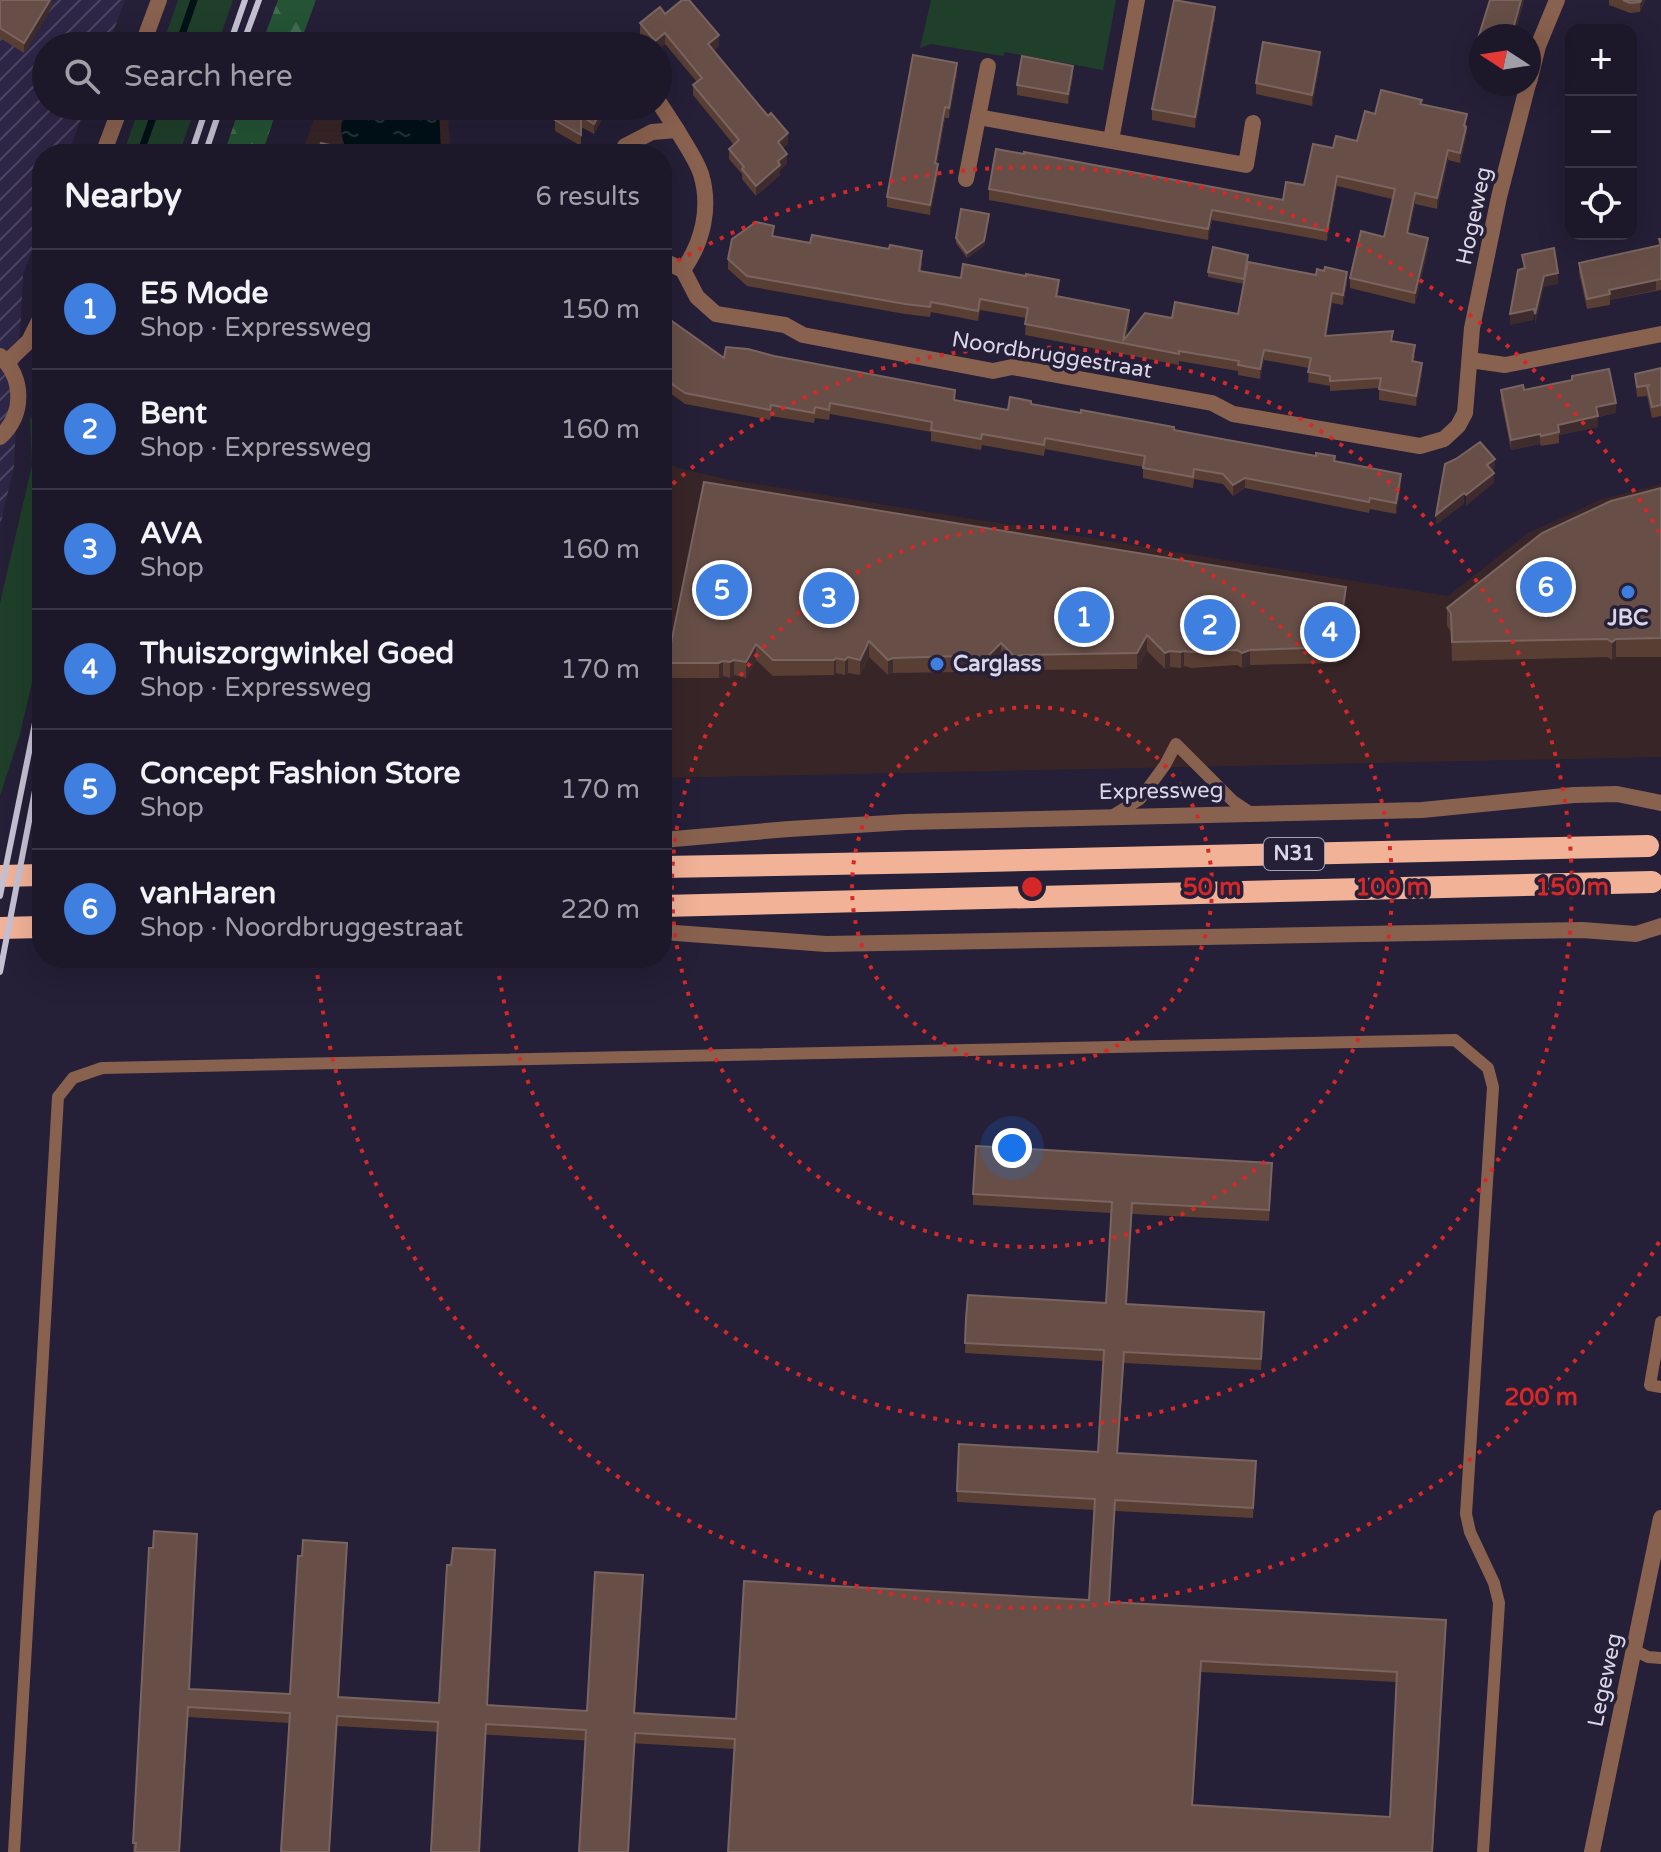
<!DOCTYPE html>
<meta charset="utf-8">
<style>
:root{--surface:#1c1729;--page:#292435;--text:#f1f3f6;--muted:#a09fa8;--line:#3a3646;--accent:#0f766e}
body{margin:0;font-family:"Varela Round",sans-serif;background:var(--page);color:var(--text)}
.controls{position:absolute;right:24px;top:24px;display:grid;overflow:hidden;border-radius:16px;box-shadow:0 8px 32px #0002}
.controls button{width:72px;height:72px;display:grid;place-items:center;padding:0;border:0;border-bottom:2px solid var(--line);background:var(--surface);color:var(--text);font:40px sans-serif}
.compass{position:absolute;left:1469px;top:24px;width:72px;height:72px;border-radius:50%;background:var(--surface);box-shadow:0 8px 32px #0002;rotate:282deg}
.you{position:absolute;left:1012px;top:1148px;width:28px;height:28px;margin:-20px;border:6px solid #fff;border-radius:50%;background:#1a73e8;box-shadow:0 0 0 12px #1a73e833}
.badge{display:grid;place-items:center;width:52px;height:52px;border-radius:50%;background:var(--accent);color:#fff;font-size:26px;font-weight:700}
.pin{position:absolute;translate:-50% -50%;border:4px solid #fff;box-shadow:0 2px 8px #0006}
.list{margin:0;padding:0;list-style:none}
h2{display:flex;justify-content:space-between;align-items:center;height:104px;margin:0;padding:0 32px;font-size:34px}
h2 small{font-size:26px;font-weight:400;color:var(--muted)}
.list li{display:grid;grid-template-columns:52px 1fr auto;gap:24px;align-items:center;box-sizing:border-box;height:120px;padding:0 32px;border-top:2px solid var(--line)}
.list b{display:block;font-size:30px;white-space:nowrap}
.list p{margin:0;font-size:26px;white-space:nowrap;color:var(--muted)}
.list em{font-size:26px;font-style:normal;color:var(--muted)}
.icon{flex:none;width:44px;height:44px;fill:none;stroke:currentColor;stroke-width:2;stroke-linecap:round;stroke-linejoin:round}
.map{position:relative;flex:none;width:1661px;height:1852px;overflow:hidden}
.search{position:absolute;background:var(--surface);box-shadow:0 8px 32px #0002;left:32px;top:32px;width:640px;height:88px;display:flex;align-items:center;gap:20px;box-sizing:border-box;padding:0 28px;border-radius:44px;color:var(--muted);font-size:30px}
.panel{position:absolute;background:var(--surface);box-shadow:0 8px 32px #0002;left:32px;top:144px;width:640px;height:824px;border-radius:32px}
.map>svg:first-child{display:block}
.commercial{fill:#382527}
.industrial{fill:url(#industrial-furrows)}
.green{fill:#1f3f2a}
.forest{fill:url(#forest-firs)}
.water{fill:url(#water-ripples)}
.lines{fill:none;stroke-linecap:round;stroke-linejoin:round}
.stream{stroke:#011118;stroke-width:7}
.service{stroke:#89614f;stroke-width:12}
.minor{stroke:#89614f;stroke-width:16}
.tertiary{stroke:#89614f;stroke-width:16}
.trunk{stroke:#f1b297;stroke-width:22}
.rail{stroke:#c4c0d2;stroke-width:6}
.wall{fill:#593e34;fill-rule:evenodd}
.shaded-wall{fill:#3e2b2d}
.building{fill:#674f47;stroke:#796460;stroke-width:2;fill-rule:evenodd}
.ring{fill:none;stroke:#d62828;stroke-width:4;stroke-dasharray:4 8}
.shop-dot{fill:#3f7fe0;stroke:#251f37;stroke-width:3}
.labels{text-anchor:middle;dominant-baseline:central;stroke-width:7;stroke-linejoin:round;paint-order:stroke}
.shield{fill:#251f37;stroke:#a49fb2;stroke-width:2}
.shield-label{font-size:20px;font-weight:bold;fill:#dad6e7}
.street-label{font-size:22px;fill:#dad6e7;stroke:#251f37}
.poi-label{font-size:22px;font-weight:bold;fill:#dad6e7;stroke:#251f37}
.centre{fill:#d62828;stroke:#251f37;stroke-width:4}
.ring-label{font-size:24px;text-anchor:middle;font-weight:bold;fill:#d62828;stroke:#251f37;stroke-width:7;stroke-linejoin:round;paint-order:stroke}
</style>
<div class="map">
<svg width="1661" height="1852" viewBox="0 0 1661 1852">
<defs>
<pattern id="industrial-furrows" width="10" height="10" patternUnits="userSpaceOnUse" patternTransform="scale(2)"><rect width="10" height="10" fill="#2e2646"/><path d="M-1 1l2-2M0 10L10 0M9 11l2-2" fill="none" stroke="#4c4561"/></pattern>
<pattern id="forest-firs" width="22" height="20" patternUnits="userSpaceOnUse" patternTransform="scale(2)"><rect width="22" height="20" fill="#245335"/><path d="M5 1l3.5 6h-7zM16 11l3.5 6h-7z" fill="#436b52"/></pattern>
<pattern id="water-ripples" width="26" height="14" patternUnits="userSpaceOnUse" patternTransform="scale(2)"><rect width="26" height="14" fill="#011118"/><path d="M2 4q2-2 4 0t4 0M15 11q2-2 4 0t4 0" fill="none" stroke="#25333a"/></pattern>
</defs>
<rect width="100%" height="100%" fill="#251f37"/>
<g class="commercial">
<path d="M338,106h109l4,48h-149l14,-41z"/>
<path d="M662,459l16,9 48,11 722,117 80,-63 74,-34 59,-15v273l-999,21z"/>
</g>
<path class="industrial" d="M0,0h125l-17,46h-62v60h40l-18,48h-26v72l-19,48 -9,192 -14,60z"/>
<g class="green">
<path d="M178,0h55l-16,46h-55z"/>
<path d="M931,0h185l-13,70 -98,-18 -2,4 -72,-12 -11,4z"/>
<path d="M140,106h56l-17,48h-56z"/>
<path d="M42,411v227l-22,96 -20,62v-193l32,-138 -2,-46z"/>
</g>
<g class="forest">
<path d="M278,0h38l-17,46h-38z"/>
<path d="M240,106h38l-16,48h-38z"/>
</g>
<path class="water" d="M357,106h82l2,48h-80l-15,-4c-6,-20 -10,-30 11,-44z"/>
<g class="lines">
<g class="stream">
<path d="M178,46l16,-46"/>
<path d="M140,154l17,-48"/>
</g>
<g class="service">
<path d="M1112,816l28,-17 25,-34 11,-21 57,57 21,14"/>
<path d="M1661,1322l-11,63 11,2"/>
<path d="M1634,1650l14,7 13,1"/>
<path d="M14,1852l44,-755 15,-19 29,-10 1353,-28 33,28 5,19 -27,427 4,18 24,51 5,20 -16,249"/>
</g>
<g class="minor">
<path d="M142,46l17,-46"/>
<path d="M1529,82l9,-36 19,-46"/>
<path d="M658,101l19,29"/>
<path d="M978,117l268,48 7,-42"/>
<path d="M1111,140l26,-140"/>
<path d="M103,154l18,-48"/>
<path d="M623,154l2,-8 27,-14 25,-2c8,14 19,29 24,44 10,33 2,68 -18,96"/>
<path d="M966,179l22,-113"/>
<path d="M662,260l21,10 14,27 19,17 69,11 18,10 190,36 19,-4 200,36 21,11 187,32 24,-7 14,-13 7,-13 7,-85 27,-131 29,-113"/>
<path d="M0,356c25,23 24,59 0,81"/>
<path d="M1470,360l35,5 156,-31"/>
<path d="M7,362l22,-21 13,-26"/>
<path d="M1592,1852l69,-334"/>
</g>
<g class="tertiary">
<path d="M662,840l127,-11 117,-7 516,-12 152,-15 43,-1 44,9"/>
<path d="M662,932l164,12 756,-14 54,4 25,-8"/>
</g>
<g class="trunk">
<path d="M662,867l278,-5 708,-16"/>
<path d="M0,876l42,-1"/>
<path d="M662,906l990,-24"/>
<path d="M0,928l42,-1"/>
</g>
<g class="rail">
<path d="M229,46l16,-46"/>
<path d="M242,46l17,-46"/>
<path d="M191,154l16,-48"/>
<path d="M205,154l16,-48"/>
<path d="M0,896l42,-208"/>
<path d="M0,972l42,-218"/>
</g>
</g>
<g class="wall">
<path d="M0,0h52v7l-28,46 -24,-15z"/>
<path d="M1490,0h34l-10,36h-33v24l-6,-2v-10z"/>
<path d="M1609,0h36l-5,12 -10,1 -21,-8z"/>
<path d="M665,14l54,32 -6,5 75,93 -6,4 5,16 -7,6v5l-24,21 -14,-17v-5l-13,-15v-10l5,-4 -41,-50v-10l4,-3 -32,-38 -7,6v-4h-8l-10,-12v-11z"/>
<path d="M1215,18l-20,110 -43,-8v-11z"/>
<path d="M1320,63l-8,43 -56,-12v-11z"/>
<path d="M957,74l-8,44h-4l-8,45 1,11 -8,41 -43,-8v-10z"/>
<path d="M1073,76l-5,28 -51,-9v-10z"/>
<path d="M1422,104l45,21 -1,12 -6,26 -12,-3 -11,49 -22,-5 -6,29 19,15 -13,56 -65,-16v-10l34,-41 8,-38 -55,-13 -10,55 -115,-21 -4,20 -219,-40v-11l294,11 21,-15 29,-37 24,-7 18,-27z"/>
<path d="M607,106v4l-13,24 -13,-7v19l-26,-15v-11z"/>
<path d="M989,219l-5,27 -17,12 -11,-15v-5z"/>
<path d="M774,236l148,25 -1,10 40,7 98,12 -2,6 72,25 -3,17 46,-20 66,-4 6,-30 -36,-7v-5l40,-10 99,20 -4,23 -11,-2 -6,33 67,6 22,14 -2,6 9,12 -6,32 -37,-6v-12l-49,3v-5l-22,-4 1,-14 -45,-8 -4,19 -22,-4v-4l-59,-10v4l-154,-30 1,-17 -46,-8 -2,11 -47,-9 -1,5 -25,-3 -158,-28 -19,-17v-10z"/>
<path d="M1659,239h2v51l-51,10v5l-23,4 -8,-36v-10l80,-17z"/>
<path d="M662,314l62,44 50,-2 181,44 53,10 23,-6 304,57 66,23 -5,30 -26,-5 -1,4 -124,-25 -12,8 -10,-12 -29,-5 -1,9 -50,-10v-11l-98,-18 -1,7 -62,-11 -1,5 -50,-9v-9l-101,-18 -1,6 -14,-2 -1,5 -43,-7 -1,4 -85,-16 -23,-17z"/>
<path d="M1661,368v48l-9,2 -5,-22 -10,1 -2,-23z"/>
<path d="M1572,376l44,37 -18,4v10l-39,8v8l-18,3 -1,-2 -29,6 -10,-50v-10h23l48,-9z"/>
<path d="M704,482l642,121 -9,60 -87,2 -8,3 -5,-3 -46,3 -7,-2 -3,2 -11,-1 -5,2 -18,-18 -10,18 -117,1 -5,2 -14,-14 -14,15h-16l-4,-3 -7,3 -2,-1 -65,1 -5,2 -19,-18 -9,18 -12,-2 -3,2 -9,-2 -2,2 -61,1 -17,-16 -10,18 -12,-3 -4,3 -7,-2 -4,2h-52v-15z"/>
<path d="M1661,488v169h-45l-4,3 -5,-3 -155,4 -1,-29 -4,-6v-18z"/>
<path d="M1272,1174l-3,47 -137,-7 -6,90 138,18 -3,48 -137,-7 -6,90 138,18 -3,47 -138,-7 -6,91 337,29 -13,221 -699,-103 -397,-23 -8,126h-48l8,-129 -101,-6 -8,135h-47l20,-304 37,141 100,5 57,-141 -8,144 248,14 56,-125 -8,127 101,6 353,-119 5,-90 -137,-8v-11l141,-39 5,-91 -138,-8 1,-35 140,-15 5,-90 -138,-8v-11zM1201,1672l195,10 -6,135 -197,-12z"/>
</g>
<g class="shaded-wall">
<path d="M50,0h2v7l-28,46v-10z"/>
<path d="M1521,0h3l-10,36h-3z"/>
<path d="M1641,0h4l-5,12v-10z"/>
<path d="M1215,7v11l-20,110v-11z"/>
<path d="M665,33v11l-7,6v-4h-3v-5z"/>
<path d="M719,35v11l-11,9v-11z"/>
<path d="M1320,52v11l-8,43v-11z"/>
<path d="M957,63v11l-8,44v-10z"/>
<path d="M1073,66v10l-5,28v-10z"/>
<path d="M604,106h3v4l-13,24v-10z"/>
<path d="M945,107v11l-10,55v-10z"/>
<path d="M1466,127v10l-6,26v-10z"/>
<path d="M788,133v11l-10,8v-10z"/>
<path d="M1448,150v10l-11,49v-11z"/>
<path d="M787,154v10l-7,6v5l-24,21v-10l22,-25z"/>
<path d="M938,164v10l-8,41v-10z"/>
<path d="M1337,176v10l-10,55v-10z"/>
<path d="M1415,193v11l-8,39v-10z"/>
<path d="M1212,210v10l-4,20v-11z"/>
<path d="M989,214l-5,32 -17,12v-5z"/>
<path d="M1428,238v10l-13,56v-11z"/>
<path d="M1347,272v10l-4,23v-10z"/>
<path d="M1558,273v11l-14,3 -9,38v-11l9,-38z"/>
<path d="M1656,280v10l-46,10 -1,-10z"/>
<path d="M1332,293v10l-7,44v-11z"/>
<path d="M1534,309v11l-24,5v-11z"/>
<path d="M1129,310v11l-5,23 -1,-1z"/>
<path d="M1264,350v10l-4,19v-10z"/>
<path d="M1422,363v11l-6,32v-10z"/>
<path d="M1616,403v10l-18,4v10l-39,8 -1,-10 38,-18z"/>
<path d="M1540,434v10l-29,6v-10z"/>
<path d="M1495,459v10l-8,6v-10z"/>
<path d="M1494,473v10l-28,23v-11z"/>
<path d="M1401,474v10l-5,30v-11z"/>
<path d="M1245,478v10l-12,8v-11z"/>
<path d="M1464,493v11l-28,21v-10z"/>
<path d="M1346,587v16l-9,60v-16z"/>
<path d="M1147,635v16l-10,18v-16z"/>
<path d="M1616,639v18l-4,3v-18z"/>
<path d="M869,641v16l-9,18v-15z"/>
<path d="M1001,643v15l-14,15v-16z"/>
<path d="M756,644v16l-10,18v-16z"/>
<path d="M1250,650v15l-8,3v-15z"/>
<path d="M1170,651v16l-5,2v-16z"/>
<path d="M1184,651v15l-3,2v-16z"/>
<path d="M967,655v15l-7,3v-16z"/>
<path d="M1020,655v15l-5,2v-15z"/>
<path d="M848,657v16l-3,2v-15z"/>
<path d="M836,658v15l-2,2v-15z"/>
<path d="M893,658v15l-5,2v-15z"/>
<path d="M734,660v15l-4,3v-16z"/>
<path d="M723,661v15l-4,2v-15z"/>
</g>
<g class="building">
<path d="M0,0h50l-26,43 -24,-15z"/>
<path d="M682,0h7l30,35 -11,9 60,72 3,-3 17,20 -10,9 9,12 -9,7 2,4 -24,21 -14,-17 2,-2 -15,-18 10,-9 -46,-55 9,-7 -37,-45 -10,8 -15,-18 20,-16 5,7z"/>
<path d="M1174,0l41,7 -20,110 -43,-8z"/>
<path d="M1490,0h31l-10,36h-30v14l-6,-2z"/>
<path d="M1623,0h18l-1,2 -10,1z"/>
<path d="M1263,42l57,10 -8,43 -56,-12z"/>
<path d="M913,55l44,8 -8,45 -4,-1 -10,56 3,1 -8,41 -43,-8z"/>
<path d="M1022,56l51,10 -5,28 -51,-9z"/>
<path d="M1381,90l41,10 -2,4 47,10 -3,12 2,1 -6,26 -12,-3 -11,48 -22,-5 -8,40 21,5 -13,55 -65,-15 11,-47 23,6 11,-48 -58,-13 -10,55 -115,-21 -4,19 -219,-40 7,-40 28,5v-2l259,48 3,-18 18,3 9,-41 20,4 3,-12 21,5 8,-30 10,3z"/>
<path d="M563,106h41l-10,18 -13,-8v19l-26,-15z"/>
<path d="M321,143l48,11h-52z"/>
<path d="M961,209l28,5 -5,27 -17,12 -11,-15z"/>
<path d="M756,222l18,4 -2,10 38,7 2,-8 77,14 1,-4 32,6 -3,20 42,7 2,-14 63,12v-2l33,6 -3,16 73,14 -6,31 22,-28 27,5 3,-16 63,12 10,-52 68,13 1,-6 7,2 1,-4 22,5 -4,23 -11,-2 -7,43 68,-5 -2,10 24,4 -3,16 10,2 -6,33 -37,-7 2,-11 -51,3v-5l-22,-4 3,-14 -47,-8 -4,19 -22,-4 1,-4 -60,-10v3l-154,-30 3,-16 -48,-9 -2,12 -47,-9 -1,5 -25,-3 -158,-28 -19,-17 4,-20z"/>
<path d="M1659,239h2v40l-52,11 1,4 -23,5 -8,-36 82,-18z"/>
<path d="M1213,247l35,8 -4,24 -36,-7z"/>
<path d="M1554,248l4,25 -14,3 -9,38 -1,-5 -24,5 8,-44 7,-2 -3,-13z"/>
<path d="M662,314l62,44 2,-11 22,2 26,7 181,34 -1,10 54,10 2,-13 21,4v3l50,9v-3l93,17v3l48,9 94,17v-3l19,3 -1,5 67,13 -5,29 -26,-5 -1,4 -124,-24 -12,7 -10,-11 -29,-5 -1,8 -50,-9 2,-12 -100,-18 -1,7 -62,-11 -1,5 -50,-9 1,-8 -102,-19 -1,7 -14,-3 -1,6 -43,-8 -1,5 -85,-17 -23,-16z"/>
<path d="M1661,368v37l-9,2 -5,-21 3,-1 -13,2 -2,-13z"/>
<path d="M1609,369l7,34 -20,4 2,9 -40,9 1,7 -18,4 -1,-2 -29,6 -10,-50 22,-5 1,5 48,-10v-4z"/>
<path d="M1480,442l15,17 -8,6 7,8 -28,22 -2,-2 -28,22 9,-51 11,-5z"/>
<path d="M704,482l642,105 -9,60 -87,3 -8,3 -5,-3 -46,2 -7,-1 -3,1 -11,-1 -5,2 -18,-18 -10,18 -117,2 -5,2 -14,-14 -14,14h-16l-4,-2 -7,2 -2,-1 -65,2 -5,2 -19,-19 -9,19 -12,-3 -3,3 -9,-2 -2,2h-61l-17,-16 -10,18 -12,-2 -4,2 -7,-1 -4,2h-52z"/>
<path d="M1661,488v150l-45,1 -4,3 -5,-3 -155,3 -1,-29 -4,-5 95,-75 69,-32z"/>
<path d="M976,1146l296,17 -3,47 -137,-7 -6,101 138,8 -3,47 -137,-7 -7,101 139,8 -3,47 -138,-8 -6,102 337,18 -14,232h-704l7,-113 -100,-6 -7,119h-49l7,-122 -100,-6 -7,128h-48l7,-130 -101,-6 -8,136h-43l-5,-1 9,-138 -102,-6 -9,145h-44l1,-9h-3l16,-295h4l1,-17 43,3 -8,155 101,5 8,-138h4l1,-16 44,3 -9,154 101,6 8,-138h4l2,-17 42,2 -8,155 100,6 8,-139 48,3 -9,138 102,6 8,-138 345,19 6,-101 -138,-8 2,-47 139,8 6,-102 -139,-7 1,-25 2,-23 138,8 6,-101 -139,-8zM1201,1661l196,11 -7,145 -198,-12z"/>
</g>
<g class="ring">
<circle cx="1032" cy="887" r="180"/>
<circle cx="1032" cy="887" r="360"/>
<path d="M664 492A540 540 0 1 1 497 962"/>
<path d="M1659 1242A720 720 0 0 1 316 962M667 267A720 720 0 0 1 1659 532"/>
</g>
<g class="shop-dot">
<circle cx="1628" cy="592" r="8"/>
<circle cx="937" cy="664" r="8"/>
</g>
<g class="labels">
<rect class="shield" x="1264" y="838" width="60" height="32" rx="6"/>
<g class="shield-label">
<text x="1294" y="854">N31</text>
</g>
<g class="street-label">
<text transform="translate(1474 216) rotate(-78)">Hogeweg</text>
<text transform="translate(1052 355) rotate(9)">Noordbruggestraat</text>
<text transform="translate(1161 791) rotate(-1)">Expressweg</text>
<text transform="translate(1605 1680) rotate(-78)">Legeweg</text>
</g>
<g class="poi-label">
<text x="1628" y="618">JBC</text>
<text x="953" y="664" text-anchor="start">Carglass</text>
</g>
</g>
<circle cx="1032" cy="887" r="12" class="centre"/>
<g class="ring-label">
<text x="1212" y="895">50 m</text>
<text x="1392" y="895">100 m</text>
<text x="1572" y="895">150 m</text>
<text x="1541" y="1405">200 m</text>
</g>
</svg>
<div class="controls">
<button>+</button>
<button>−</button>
<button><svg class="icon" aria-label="locate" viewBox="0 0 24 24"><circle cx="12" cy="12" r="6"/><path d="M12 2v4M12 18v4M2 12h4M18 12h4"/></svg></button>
</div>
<svg class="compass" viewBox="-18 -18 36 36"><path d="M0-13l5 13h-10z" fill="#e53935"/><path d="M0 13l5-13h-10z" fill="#a09fa8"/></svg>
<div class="you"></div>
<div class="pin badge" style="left:1084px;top:617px;background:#3f7fe0">1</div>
<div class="pin badge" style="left:1210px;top:625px;background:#3f7fe0">2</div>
<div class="pin badge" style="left:829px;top:598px;background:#3f7fe0">3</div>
<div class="pin badge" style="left:1330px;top:632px;background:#3f7fe0">4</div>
<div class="pin badge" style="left:722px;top:590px;background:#3f7fe0">5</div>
<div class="pin badge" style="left:1546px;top:587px;background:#3f7fe0">6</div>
<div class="search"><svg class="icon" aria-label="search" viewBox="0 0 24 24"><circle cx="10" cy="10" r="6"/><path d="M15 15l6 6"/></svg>Search here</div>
<section class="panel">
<h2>Nearby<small>6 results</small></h2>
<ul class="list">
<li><span class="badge" style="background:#3f7fe0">1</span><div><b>E5 Mode</b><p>Shop · Expressweg</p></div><em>150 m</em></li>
<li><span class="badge" style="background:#3f7fe0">2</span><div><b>Bent</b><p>Shop · Expressweg</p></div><em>160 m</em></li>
<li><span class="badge" style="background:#3f7fe0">3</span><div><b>AVA</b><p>Shop</p></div><em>160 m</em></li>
<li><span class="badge" style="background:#3f7fe0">4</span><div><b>Thuiszorgwinkel Goed</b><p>Shop · Expressweg</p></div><em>170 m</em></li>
<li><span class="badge" style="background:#3f7fe0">5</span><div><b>Concept Fashion Store</b><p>Shop</p></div><em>170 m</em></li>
<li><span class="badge" style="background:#3f7fe0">6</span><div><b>vanHaren</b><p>Shop · Noordbruggestraat</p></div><em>220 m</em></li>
</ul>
</section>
</div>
